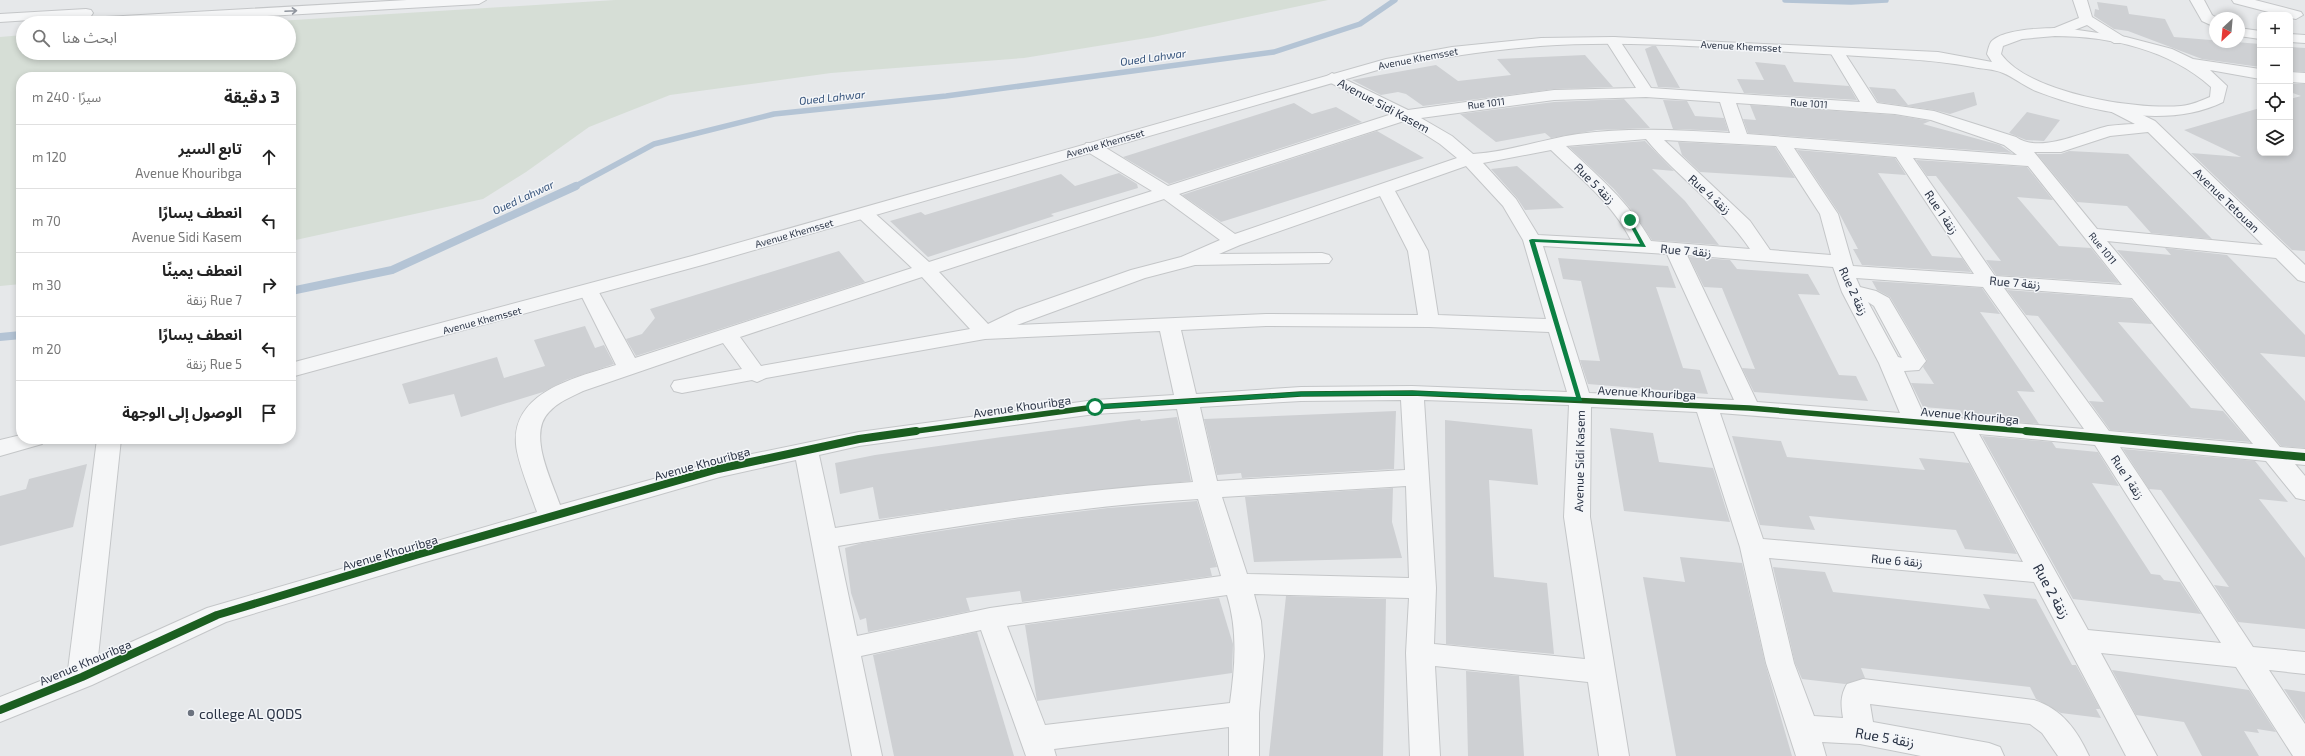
<!DOCTYPE html>
<html lang="ar">
<meta charset="utf-8">
<style>
:root{--surface:#fff;--page:#f6f6f6;--text:#222;--muted:#767676;--line:#e0e0e0}
body{margin:0;font-family:"Exo 2","Noto Sans Arabic",sans-serif;background:var(--page);color:var(--text);direction:rtl}
.controls{position:absolute;right:12px;top:12px;display:grid;overflow:hidden;border-radius:8px;box-shadow:0 2px 6px #0003}
.controls button{width:36px;height:36px;display:grid;place-items:center;padding:0;border:0;border-bottom:1px solid var(--line);background:var(--surface);color:var(--text);font:20px sans-serif}
.compass{position:absolute;left:2209px;top:12px;width:36px;height:36px;border-radius:50%;background:var(--surface);box-shadow:0 2px 6px #0003;rotate:206deg}
.stop{position:absolute;width:12px;height:12px;margin:-9px;border:3px solid #0b8043;border-radius:50%;background:#fff}
.stop.end{background:#0b8043;border-color:#fff;box-shadow:0 1px 4px #0008}
.list{margin:0;padding:0;list-style:none}
h2{display:flex;justify-content:space-between;align-items:center;height:52px;margin:0;padding:0 16px;font-size:17px}
h2 small{font-size:13px;font-weight:400;color:var(--muted)}
.list li{display:grid;grid-template-columns:26px 1fr auto;gap:12px;align-items:center;box-sizing:border-box;height:64px;padding:0 16px;border-top:1px solid var(--line)}
.list b{display:block;font-size:15px;white-space:nowrap}
.list p{margin:0;font-size:13px;white-space:nowrap;color:var(--muted)}
.list em{font-size:13px;font-style:normal;color:var(--muted)}
.icon{flex:none;width:22px;height:22px;fill:none;stroke:currentColor;stroke-width:2;stroke-linecap:round;stroke-linejoin:round}
.map{position:relative;flex:none;width:2305px;height:756px;overflow:hidden;direction:ltr}
.search{position:absolute;background:var(--surface);box-shadow:0 2px 6px #0003;left:16px;top:16px;width:280px;height:44px;display:flex;align-items:center;gap:10px;box-sizing:border-box;padding:0 14px;border-radius:22px;color:var(--muted);font-size:15px}
.panel{position:absolute;background:var(--surface);box-shadow:0 2px 6px #0003;left:16px;top:72px;width:280px;height:372px;border-radius:16px;direction:rtl}
.map>svg:first-child{display:block}
.green{fill:#d6ded6}
.lines{fill:none;stroke-linecap:round;stroke-linejoin:round}
.stream-far1{stroke:#b4c4d5;stroke-width:5.5}
.stream{stroke:#b4c4d5;stroke-width:8}
.building{fill:#ced0d3}
.minor-casing{stroke:#c4c6c8;stroke-width:2}
.tertiary-casing{stroke:#c4c6c8;stroke-width:2}
.minor{fill:#f5f6f7;fill-rule:evenodd}
.tertiary{fill:#f5f6f7;fill-rule:evenodd}
.cycleway-far1-casing{stroke:#f4f6f9;stroke-width:8}
.cycleway-casing{stroke:#f4f6f9;stroke-width:10}
.cycleway-far1{stroke:#1b5e20;stroke-width:5.5}
.cycleway{stroke:#1b5e20;stroke-width:8}
.oneway{stroke:#90959e}
.route{fill:#0b8043}
.poi-dot{fill:#6c737f;stroke:#f4f6f9;stroke-width:1.5}
.labels{text-anchor:middle;dominant-baseline:central;stroke-width:3;stroke-linejoin:round;paint-order:stroke}
.far-street-label{font-size:10px;fill:#2b3445;stroke:#f4f6f9}
.far-water-label{font-size:11px;font-style:italic;fill:#34527a;stroke:#f4f6f9}
.street-label{font-size:12px;fill:#2b3445;stroke:#f4f6f9}
.near-street-label{font-size:14px;fill:#2b3445;stroke:#f4f6f9}
.near-poi-label{font-size:14px;fill:#2b3445;stroke:#f4f6f9;text-anchor:start}
</style>
<div class="map">
<svg width="2305" height="756" viewBox="0 0 2305 756">
<rect width="100%" height="100%" fill="#e6e8ea"/>
<path class="green" d="M615,0h713l-175,37 -129,21 -193,15 -161,22 -81,32 -63,45 -43,27 -192,42v-164h-270v207l-21,2v-249l23,-2v18h266v-30h-44z"/>
<g class="lines">
<g class="stream-far1">
<path d="M1785,0l66,2 35,-2"/>
<path d="M574,187l80,-43 120,-30 172,-18 328,-44 86,-28 35,-24"/>
</g>
<g class="stream">
<path d="M291,291l101,-21 184,-84"/>
<path d="M0,337l21,-2"/>
</g>
</g>
<g class="building">
<path d="M2097,2l30,4 2,8 36,5 9,18 86,7v23l-58,-8 -74,-28 -14,-2 -20,-13 1,-7 4,1z"/>
<path d="M1652,46h4l24,42 -22,-1 -13,-38z"/>
<path d="M2290,47l15,1v24l-15,-1z"/>
<path d="M1585,55l28,32 -59,2 -131,17 -17,-12 -8,-2 -17,3 -29,-15 84,-15 22,16 53,-6 -14,-16z"/>
<path d="M1755,62l30,3 9,17 55,4 8,14 -113,-7 -7,-14 27,1z"/>
<path d="M2290,84h15v167l-13,-1 -101,-97 50,4 -57,-27 76,-22v45h30v-54l11,-3 -11,-4z"/>
<path d="M1869,87l26,2 13,16 66,-13 3,13 -27,9 -16,-4 -56,-8z"/>
<path d="M1624,99l26,29 -53,2 -46,8 -6,-5 -49,9 -36,-28 94,-12z"/>
<path d="M1663,100l24,1 8,15 29,2 4,13 -55,-2z"/>
<path d="M1294,103l18,11 24,-7 26,15 -193,62 -46,-27z"/>
<path d="M1750,105l145,10 35,6 -7,3 77,21 12,8 -264,-20 -5,-14 13,1z"/>
<path d="M2027,112l33,8 -16,21 -18,-1 -17,-7z"/>
<path d="M1377,131l47,27 -203,64 -39,-27z"/>
<path d="M1645,141l29,30 -22,-2 33,32 34,44 -67,-5 -18,-27 -20,-24 -45,-42z"/>
<path d="M1678,142l97,5 20,31 -95,-6 -18,-17z"/>
<path d="M1797,150l98,8 11,17 -28,-2 54,83 30,2 9,14 -109,-7 -9,-16h5l-19,-36z"/>
<path d="M2069,151l59,3 84,85 -61,-6 -24,-27 -50,-4 -40,-48h24z"/>
<path d="M1916,160l111,7 26,33 -36,-3 42,49 32,2 28,35 -123,-8 -10,-15 15,1 -65,-85h-9z"/>
<path d="M1517,166l15,13 32,29 -39,2 -8,-12 -26,-29z"/>
<path d="M1119,173l18,11 1,4 -87,26 3,2 -126,41 -38,-36 31,-9 4,3 136,-41 14,12z"/>
<path d="M2165,248l62,7 78,80v22l-45,-4 45,48v47l-24,-2 -164,-196 54,5z"/>
<path d="M839,251l26,31 -229,74 -10,-17 16,-5 13,-16 -5,-9z"/>
<path d="M1689,257l41,3 7,9 71,5 12,21 -22,-1 41,81 17,1 12,25 -114,-9 -12,-24 13,1 -33,-81 -18,-1z"/>
<path d="M1558,258l110,8 8,22 -20,-1 27,81 17,2 8,24 -120,-10 -8,-24 20,1 -14,-59 -5,-21 -18,-2z"/>
<path d="M1872,281l110,7 18,26 -20,-2 55,80 -18,-1 22,33 -75,-7 -4,-7 -37,-3 -12,-24 23,1 -11,-17 4,-7 -37,-63 -13,-7z"/>
<path d="M2007,290l124,9 21,25 -34,-2 73,86 32,3 27,31 -140,-12 -21,-29 15,1 -66,-86 -12,-1z"/>
<path d="M585,326l10,22 9,-3 10,19 -48,16 -23,12 -82,25 -7,-23 -45,10 -7,-20 95,-27 7,21 41,-12 -11,-26z"/>
<path d="M1396,411l-2,58 -152,9 -1,-5 -24,2 -13,-56z"/>
<path d="M1177,417l14,64 -133,13 -179,25 -6,-32 -33,7 -5,-31 40,-8 127,-18 138,-18 1,2z"/>
<path d="M1445,420l87,9 6,56 -49,-5 5,97 53,6 7,71 -108,-10z"/>
<path d="M1610,428l43,5 6,29 54,6 17,54 -106,-11z"/>
<path d="M1732,436l49,5 6,16 138,13 -6,-12 50,5 48,91 -52,-5 -9,-19 -147,-14 6,14 -55,-5z"/>
<path d="M1982,436l70,6 4,6 42,4 21,34 -27,-3 59,91 9,1 4,5 16,2 21,32 -128,-15z"/>
<path d="M2123,449l132,12 33,41 -29,-3 46,59v71l-67,-7 -24,-37 15,2 -68,-97 -12,-1z"/>
<path d="M87,464l-14,63 -73,19v-50l26,-7 3,-10z"/>
<path d="M1393,488l-1,34 10,36 -148,4 -9,-65z"/>
<path d="M1197,501l20,66 -7,1 2,8 -190,26 -2,-11 -54,7 4,13 -102,21 -2,-14 -6,2 -9,-27 -6,-45 17,-5 156,-24 90,-11z"/>
<path d="M1680,557l62,6 23,100 27,93h-116l-33,-179 42,5z"/>
<path d="M1773,567l52,5 8,20 157,17 -7,-15 53,5 36,66h4l24,44h-4l5,9 -40,-5 -25,-14 -6,-12 -169,-19 4,10 -20,6 -43,-5 -7,-16z"/>
<path d="M1286,596l100,3 -3,157h-114z"/>
<path d="M1219,598l14,46 -1,29 -195,28 -12,-76z"/>
<path d="M977,632l37,124h-120l-21,-101z"/>
<path d="M2112,670l137,20 27,42 -19,-3 2,4 -15,-2 15,25h-57l-18,-34 -48,-7z"/>
<path d="M1466,671l53,5 5,80h-56z"/>
<path d="M2284,689l21,3v29z"/>
</g>
<g class="lines">
<defs>
<g id="minor">
<path d="M2073,0h14l5,17 32,20 2,3 -2,3h-10l-27,-18 -25,10h-10l-2,-3 2,-3 27,-11z"/>
<path d="M2190,0h14l8,15 5,3 -2,9 -13,-6z"/>
<path d="M2232,0h23l46,12 2,3 -7,4 -6,-1v-3h-10l-46,-12z"/>
<path d="M2239,28l21,3v8l-21,-3z"/>
<path d="M2290,34l15,1v8l-15,-1z"/>
<path d="M1613,37l5,1 33,50 209,14 -30,-50 7,-4 5,1 35,54 57,8 82,26c24,17 66,-5 92,-11 9,-1 18,-2 27,-2l-29,-15 -2,-3 2,-3h12l37,18 150,144v17l-7,-2 -22,-22 -169,-17 173,206 25,2v16l-10,-1 10,12v24l-9,-2 -30,-37 -146,-14 133,200 52,5v22l-36,-4 36,54v32h-12l-57,-89 -135,-14 56,103h-31l-92,-174 -265,-24 25,105 20,53 29,2c-2,-13 -3,-22 4,-34l16,-5 171,21c28,9 43,30 55,56h-31l-16,-23 -12,-9 -160,-20 3,18 116,21 11,4 4,9h-83l-61,-12 -38,-2 4,14h-30l-30,-93 -26,-116 -43,-135 -106,-5 -1,110 39,239h-30l-11,-74 -153,-16 5,90h-30l-4,-103 3,-55 -155,-4 7,27 3,35 -5,57v43h-30v-29l-175,22 2,7h-30l-45,-126 -120,26 21,100h-30l-56,-296 -76,17 -298,86 -196,59 -134,63 -92,37v-25l68,-27 29,-231h24l-23,218 109,-49 330,-96c-6,-18 -20,-51 -21,-68 -4,-53 62,-67 100,-79l-37,-74 3,-4 7,-2 7,2 39,71 277,-90 -54,-51 -3,-4 3,-4h12l59,53 223,-71 -66,-40 -2,-4 2,-4h12l70,43 224,-72 -65,-33 -3,-3 8,-5 76,37 146,-20 82,-2 -30,-47zM1646,97l74,5 10,31c-51,-3 -102,-6 -152,1 -35,5 -69,18 -105,20l-21,-18 -31,-18 133,-18zM1736,103l159,11 36,6 73,25 13,10 -270,-21zM1404,121l36,23 17,14 -222,76 -56,-40zM2148,132l115,113 -166,-16 -63,-77h27l49,-16zM1646,139c32,39 76,68 104,110l-99,-8c-22,-39 -53,-65 -85,-95zM1664,140l112,6 44,68 11,41 -61,-5 -20,-29zM1794,148l102,9 78,117 -121,-8 -15,-52zM1551,150c29,28 61,53 80,90l-93,-5 -22,-36 -33,-36zM1913,158l115,8 94,119 -127,-9zM1466,166l37,40 20,34 23,79 -108,-4 -10,-64 -33,-60zM1380,196l28,55 10,64 -152,-1 -249,11 128,-47 50,-13 134,-2 3,-4 -3,-4 -7,-2 -103,1 21,-9zM1164,199l56,41 -39,17 -50,13 -114,40 -29,14 -49,-52zM1543,246l124,8 67,146 -145,-7zM1687,255l146,12 9,25 37,71 21,50 -143,-11zM922,277l48,52 -209,37 -21,-29zM1856,278l127,9 101,142 -160,-14 -20,-44 15,-1 7,-9 -37,-63 -13,-7 -16,-4zM2004,288l128,10 121,146 -144,-13zM1868,302l6,4 28,52 -4,-1zM1266,326l163,1 120,5 18,60 -155,-6 -111,1 -105,7 -15,-64zM1160,331l14,64 -79,5 -236,32 -141,29 -158,44c-8,-24 -33,-71 -11,-93 9,-10 22,-15 34,-21l140,-48 19,26 -68,12 -3,5 3,5 8,2 70,-13 5,2 9,-4 219,-39zM1401,400l4,70 -188,11 -17,-74 101,-6zM1424,400l145,5 -5,112 21,142 -151,-15 2,-56zM1177,409l16,73c-120,8 -239,27 -358,46l-16,-73 40,-9 236,-32zM1720,413l234,19 69,130 -260,-23zM1979,434l116,11 126,198 -133,-13zM1406,486l3,92 -162,-4 -25,-77zM1198,499l23,77 -231,32 -133,28 -19,-90c120,-20 239,-40 360,-47zM1227,595c11,36 8,71 3,108l-185,22 -38,-99z"/>
</g>
<g id="tertiary">
<path d="M407,0h79l-7,4 -336,19h-80l7,-4z"/>
<path d="M86,9l5,1 2,3 -2,3 -91,6v-8z"/>
<path d="M2064,28l62,9 46,12 21,10 67,10v10l-50,-9 17,16 -4,16c-54,27 -133,10 -187,-11 -12,-5 -23,-14 -33,-18 -9,-4 -21,-4 -30,-6 -43,-8 -87,-9 -131,-12 -100,-5 -202,-16 -302,-9 -51,4 -102,12 -152,21l-682,197 -415,113v-14l401,-107 694,-197 66,-12 89,-9 72,-1 325,15 54,10 -5,-8c1,-4 2,-9 4,-12 12,-14 56,-14 73,-14zM2055,36c55,0 115,14 156,51l-1,10c-10,4 -18,8 -29,9 -46,4 -152,-13 -180,-52l2,-8 19,-7z"/>
<path d="M2290,72l15,1v10l-15,-1z"/>
<path d="M21,435v4h25l-4,5 -42,12v-16z"/>
</g>
</defs>
<use href="#minor" class="minor-casing"/>
<use href="#tertiary" class="tertiary-casing"/>
<use href="#minor" class="minor"/>
<use href="#tertiary" class="tertiary"/>
<defs>
<path id="cycleway-far1" d="M909,432l186,-25 206,-13 111,-1 337,15 288,24"/>
<g id="cycleway">
<path d="M2026,431l279,26"/>
<path d="M0,710l82,-33 135,-62 199,-60 302,-86 141,-30 57,-8"/>
</g>
</defs>
<use href="#cycleway-far1" class="cycleway-far1-casing"/>
<use href="#cycleway" class="cycleway-casing"/>
<use href="#cycleway-far1" class="cycleway-far1"/>
<use href="#cycleway" class="cycleway"/>
</g>
<defs><path id="oneway-shaft" d="M-6 0H5M1.5-3L5.5 0L1.5 3" fill="none" stroke-width="1.6" stroke-linecap="round" stroke-linejoin="round"/></defs>
<use class="oneway" href="#oneway-shaft" transform="translate(291 11) rotate(-3)"/>
<path class="route" d="M1630,218l16,29 -111,-5 47,159 -170,-6 -111,1 -206,13 -4,-2 4,-2 206,-13 111,-1 164,6 -47,-157 3,-1 108,5 -13,-24z"/>
<circle class="poi-dot" cx="191" cy="713" r="4"/>
<g class="labels">
<g class="far-street-label">
<text transform="translate(1741 46) rotate(3)">Avenue Khemsset</text>
<text transform="translate(1418 58) rotate(-11)">Avenue Khemsset</text>
<text transform="translate(1486 103) rotate(-7)">Rue 1011</text>
<text transform="translate(1809 103) rotate(4)">Rue 1011</text>
<text transform="translate(1105 143) rotate(-16)">Avenue Khemsset</text>
<text transform="translate(794 233) rotate(-16)">Avenue Khemsset</text>
<text transform="translate(2103 248) rotate(51)">Rue 1011</text>
<text transform="translate(482 320) rotate(-15)">Avenue Khemsset</text>
</g>
<g class="far-water-label">
<text transform="translate(1153 57) rotate(-8)">Oued Lahwar</text>
<text transform="translate(832 97) rotate(-6)">Oued Lahwar</text>
<text transform="translate(523 197) rotate(-25)">Oued Lahwar</text>
</g>
<g class="street-label">
<text transform="translate(1384 105) rotate(28)">Avenue Sidi Kasem</text>
<text transform="translate(1595 183) rotate(45)">Rue 5 زنقة</text>
<text transform="translate(1710 194) rotate(42)">Rue 4 زنقة</text>
<text transform="translate(2227 200) rotate(44)">Avenue Tetouan</text>
<text transform="translate(1942 212) rotate(56)">Rue 1 زنقة</text>
<text transform="translate(1686 250) rotate(5)">Rue 7 زنقة</text>
<text transform="translate(2015 282) rotate(5)">Rue 7 زنقة</text>
<text transform="translate(1854 291) rotate(65)">Rue 2 زنقة</text>
<text transform="translate(1647 392) rotate(3)">Avenue Khouribga</text>
<text transform="translate(1022 406) rotate(-8)">Avenue Khouribga</text>
<text transform="translate(1970 415) rotate(5)">Avenue Khouribga</text>
<text transform="translate(1579 461) rotate(-89)">Avenue Sidi Kasem</text>
<text transform="translate(702 463) rotate(-15)">Avenue Khouribga</text>
<text transform="translate(2128 477) rotate(57)">Rue 1 زنقة</text>
<text transform="translate(390 552) rotate(-16)">Avenue Khouribga</text>
<text transform="translate(1897 560) rotate(5)">Rue 6 زنقة</text>
<text transform="translate(85 662) rotate(-23)">Avenue Khouribga</text>
</g>
<g class="near-street-label">
<text transform="translate(2052 591) rotate(61)">Rue 2 زنقة</text>
<text transform="translate(1885 737) rotate(10)">Rue 5 زنقة</text>
</g>
<g class="near-poi-label">
<text x="199" y="713">college AL QODS</text>
</g>
</g>
</svg>
<div class="controls">
<button>+</button>
<button>−</button>
<button><svg class="icon" aria-label="locate" viewBox="0 0 24 24"><circle cx="12" cy="12" r="6"/><path d="M12 2v4M12 18v4M2 12h4M18 12h4"/></svg></button>
<button><svg class="icon" aria-label="layers" viewBox="0 0 24 24"><path d="M12 4l9 5-9 5-9-5zM3 14l9 5 9-5"/></svg></button>
</div>
<svg class="compass" viewBox="-18 -18 36 36"><path d="M0-13l5 13h-10z" fill="#e53935"/><path d="M0 13l5-13h-10z" fill="#767676"/></svg>
<div class="stop" style="left:1095px;top:407px"></div>
<div class="stop end" style="left:1630px;top:220px"></div>
<div class="search"><svg class="icon" aria-label="search" viewBox="0 0 24 24"><circle cx="10" cy="10" r="6"/><path d="M15 15l6 6"/></svg>ابحث هنا</div>
<section class="panel">
<h2>3 دقيقة<small>سيرًا · 240 m</small></h2>
<ul class="list">
<li><svg class="icon" aria-label="ahead" viewBox="0 0 24 24"><path d="M12 20V5M6 11l6-6 6 6"/></svg><div><b>تابع السير</b><p>Avenue Khouribga</p></div><em>120 m</em></li>
<li><svg class="icon" aria-label="left" viewBox="0 0 24 24"><path d="M17 20v-9H6M10 6l-5 5 5 5"/></svg><div><b>انعطف يسارًا</b><p>Avenue Sidi Kasem</p></div><em>70 m</em></li>
<li><svg class="icon" aria-label="right" viewBox="0 0 24 24"><path d="M7 20v-9h11M14 6l5 5-5 5"/></svg><div><b>انعطف يمينًا</b><p>Rue 7 زنقة</p></div><em>30 m</em></li>
<li><svg class="icon" aria-label="left" viewBox="0 0 24 24"><path d="M17 20v-9H6M10 6l-5 5 5 5"/></svg><div><b>انعطف يسارًا</b><p>Rue 5 زنقة</p></div><em>20 m</em></li>
<li><svg class="icon" aria-label="arrive" viewBox="0 0 24 24"><path d="M6 21V4h12l-3 4 3 4H6"/></svg><div><b>الوصول إلى الوجهة</b></div></li>
</ul>
</section>
</div>
